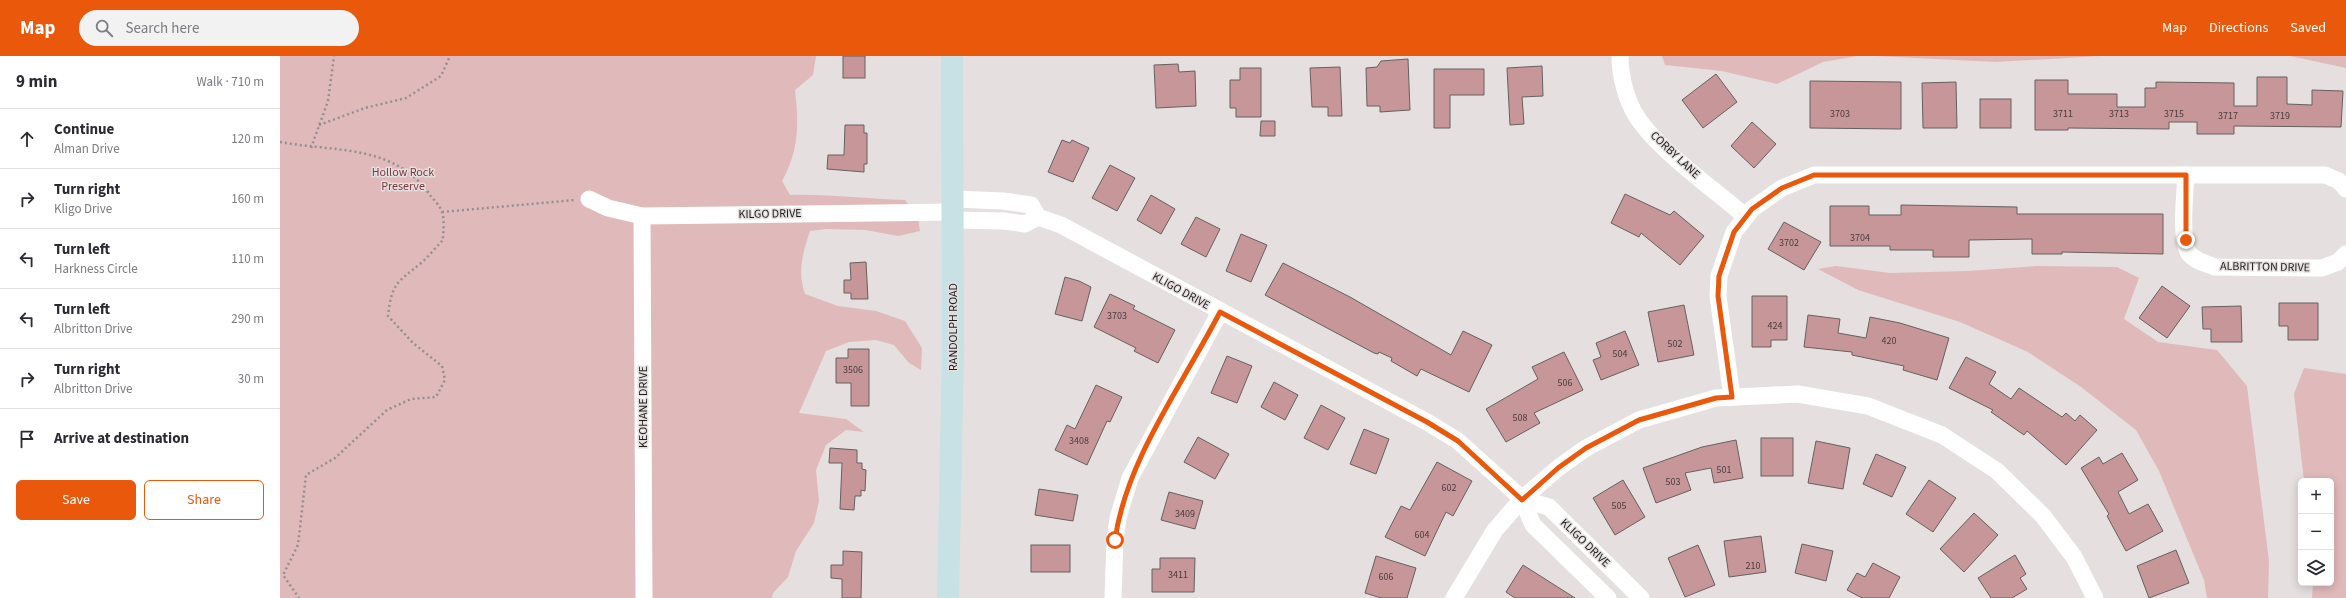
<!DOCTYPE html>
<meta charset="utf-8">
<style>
:root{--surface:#fff;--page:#f2f2f3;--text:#2b2b33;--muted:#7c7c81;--line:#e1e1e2;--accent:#ea580c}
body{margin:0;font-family:"Source Sans 3",sans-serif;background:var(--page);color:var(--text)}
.controls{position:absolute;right:12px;bottom:12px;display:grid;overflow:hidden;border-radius:6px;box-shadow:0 2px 10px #0003}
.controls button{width:36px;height:36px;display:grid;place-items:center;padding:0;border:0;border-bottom:1px solid var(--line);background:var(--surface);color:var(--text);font:20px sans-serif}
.stop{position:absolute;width:12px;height:12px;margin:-9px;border:3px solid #ea580c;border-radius:50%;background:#fff}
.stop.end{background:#ea580c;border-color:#fff;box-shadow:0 1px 4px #0008}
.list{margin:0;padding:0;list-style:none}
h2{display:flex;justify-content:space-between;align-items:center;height:52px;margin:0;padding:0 16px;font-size:17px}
h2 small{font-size:13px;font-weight:400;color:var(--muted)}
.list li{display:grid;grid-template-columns:26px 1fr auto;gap:12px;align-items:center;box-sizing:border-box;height:60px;padding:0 16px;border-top:1px solid var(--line)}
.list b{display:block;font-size:15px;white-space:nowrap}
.list p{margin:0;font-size:13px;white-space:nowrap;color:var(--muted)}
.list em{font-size:13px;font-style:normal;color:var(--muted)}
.actions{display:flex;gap:8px;padding:12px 16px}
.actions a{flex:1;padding:9px 0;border:1px solid var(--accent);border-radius:6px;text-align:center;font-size:14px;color:var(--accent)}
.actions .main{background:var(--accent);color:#fff}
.icon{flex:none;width:22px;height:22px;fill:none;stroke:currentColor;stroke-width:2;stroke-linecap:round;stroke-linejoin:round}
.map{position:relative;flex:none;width:2066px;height:542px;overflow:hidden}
header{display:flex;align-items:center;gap:24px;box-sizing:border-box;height:56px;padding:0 20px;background:var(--accent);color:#fff}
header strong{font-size:19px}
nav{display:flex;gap:22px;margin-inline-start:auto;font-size:14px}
.search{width:280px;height:36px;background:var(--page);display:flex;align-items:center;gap:10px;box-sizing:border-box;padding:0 14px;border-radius:22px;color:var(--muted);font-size:15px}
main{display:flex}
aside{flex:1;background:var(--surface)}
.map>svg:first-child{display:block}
.green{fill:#e0b9bb}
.building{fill:#c79699;stroke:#666060}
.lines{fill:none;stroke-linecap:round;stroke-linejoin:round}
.path{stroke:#948f8f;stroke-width:2.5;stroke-dasharray:2 3;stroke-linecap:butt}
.street{stroke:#fff;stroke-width:17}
.secondary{stroke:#c7e1e4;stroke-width:22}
.route{stroke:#ea580c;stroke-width:5}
.labels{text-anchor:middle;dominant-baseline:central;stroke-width:3;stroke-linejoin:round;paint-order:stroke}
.number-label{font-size:10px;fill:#493b3c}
.street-label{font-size:12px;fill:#1f1d1d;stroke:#e5dfdf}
.park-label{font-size:12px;fill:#7a3a41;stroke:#e5dfdf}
</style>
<header>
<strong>Map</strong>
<div class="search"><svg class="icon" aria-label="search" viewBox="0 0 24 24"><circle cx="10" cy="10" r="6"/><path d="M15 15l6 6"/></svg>Search here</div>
<nav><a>Map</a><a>Directions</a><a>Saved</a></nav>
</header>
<main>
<aside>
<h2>9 min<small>Walk · 710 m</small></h2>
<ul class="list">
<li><svg class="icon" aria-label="ahead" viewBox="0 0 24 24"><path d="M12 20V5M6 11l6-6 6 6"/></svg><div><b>Continue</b><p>Alman Drive</p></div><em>120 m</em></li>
<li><svg class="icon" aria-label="right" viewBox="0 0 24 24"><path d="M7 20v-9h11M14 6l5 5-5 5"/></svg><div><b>Turn right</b><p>Kligo Drive</p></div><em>160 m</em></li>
<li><svg class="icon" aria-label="left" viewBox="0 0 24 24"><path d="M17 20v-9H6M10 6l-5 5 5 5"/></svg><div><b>Turn left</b><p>Harkness Circle</p></div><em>110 m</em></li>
<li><svg class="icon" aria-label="left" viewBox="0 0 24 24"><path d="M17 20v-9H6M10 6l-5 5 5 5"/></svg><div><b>Turn left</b><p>Albritton Drive</p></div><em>290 m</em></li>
<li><svg class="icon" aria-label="right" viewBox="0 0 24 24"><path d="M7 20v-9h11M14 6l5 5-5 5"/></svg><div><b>Turn right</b><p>Albritton Drive</p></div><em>30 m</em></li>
<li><svg class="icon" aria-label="arrive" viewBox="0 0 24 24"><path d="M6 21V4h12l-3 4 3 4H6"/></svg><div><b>Arrive at destination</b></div></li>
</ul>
<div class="actions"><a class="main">Save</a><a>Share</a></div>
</aside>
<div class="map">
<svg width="2066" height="542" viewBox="0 0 2066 542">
<rect width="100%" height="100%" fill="#e5dfdf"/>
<g class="green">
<path d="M0,0h536l-3,19 -18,15c4,35 4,60 -13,91l8,14c38,-1 76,4 115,5l13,18 2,13 -22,5 -32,-6 -40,-1 -16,2c-7,21 -13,41 -5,63l33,12 38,5 29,10 17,27 -1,22 -12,-7 -15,-18 -18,-5 -27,2 -23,9 -27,62 47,6 18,13 -18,-2 -20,15 -10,25 3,31 -5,22 -18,28 -8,26 -15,16 -1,5h-492z"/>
<path d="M1382,0h195l-34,6 -46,22 -55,-13 -57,-6z"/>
<path d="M1596,0h224l-104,6z"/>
<path d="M2010,0h56v12z"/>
<path d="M1556,210l54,7 78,-2 69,-5 80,1 22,11 -15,41 34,23 59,8 30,36 22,175 -1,37h-61l-3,-18 -45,-109 -23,-41 -55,-43 -53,-35 -68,-30 -102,-32 -40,-21z"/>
<path d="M2024,312l42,6v224h-34l1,-15h18v-102h-27l-10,-87z"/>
</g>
<g class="building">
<rect x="563" y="0" width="22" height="22"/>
<path d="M1128,3l2,51 -30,2v-6h-13l-1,-38 11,-1 4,-6z"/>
<path d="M898,8l1,8 16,-1 1,35 -40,2 -2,-43z"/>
<path d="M1262,10l1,30 -21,1 2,27 -14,1 -3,-57z"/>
<path d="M1060,11l2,49h-14v-9h-16l-2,-39z"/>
<path d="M960,12h21v49h-25v-9h-6v-28h10z"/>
<path d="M1154,13h50v26h-34v33h-16z"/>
<path d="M1436,18l21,28 -34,26 -21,-28z"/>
<path d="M1977,21h30v27l25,1v-15l31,1 -2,36 -107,-1v8h-37v-12h-28v7l-101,-1v2h-33v-50h33v14h49v13h28v-19h11v-6l78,1v23h23z"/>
<path d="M1530,25l91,1v47l-91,-1z"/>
<path d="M1676,26l1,46h-34l-1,-45z"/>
<rect x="1700" y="43" width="31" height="29"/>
<path d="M981,65h14v15h-15z"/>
<path d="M1472,66l24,22 -22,24 -23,-22z"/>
<path d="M565,69h19v8h3v31h-3v8l-37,-3 1,-14h16z"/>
<path d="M782,84l8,3 2,-3 17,8 -16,34 -25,-10z"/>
<path d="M830,109l25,13 -18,33 -25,-13z"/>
<path d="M1345,138l45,21 4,-4 30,25 -24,29 -39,-32 -2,4 -28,-14z"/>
<path d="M871,139l24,14 -14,25 -24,-14z"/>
<path d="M1621,149l116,2v7h146v40l-101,-2v2h-30v-15l-63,1v17h-36v-7h-43v-4h-60v-40h39v9h32z"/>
<path d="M916,161l24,12 -14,28 -25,-13z"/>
<path d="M1504,166l37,20 -17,28 -36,-21z"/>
<path d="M961,178l26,11 -16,37 -25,-11z"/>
<path d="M586,206l2,37h-17v-6h-7v-13h7l-1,-17z"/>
<path d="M1003,207l67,34 101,58 12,-24 29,14 -23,47 -48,-23 -4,7 -26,-15 1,-3 -13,-6 -1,2 -4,-1 -109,-58z"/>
<path d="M785,221l14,4 12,6 -9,34 -27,-7z"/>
<path d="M1882,230l28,20 -23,32 -28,-20z"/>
<path d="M830,238l25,12 -2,3 42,21 -17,33 -24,-12 2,-3 -42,-21z"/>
<path d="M1472,240h35v44h-16v7h-19z"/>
<path d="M1999,247h39v37h-30v-14h-9z"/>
<path d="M1404,249l10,50 -36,7 -10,-50z"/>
<path d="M1961,250l1,36h-31v-13h-8l-1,-22z"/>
<path d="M1528,259l32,4 -2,14 28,5 4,-21 30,6 49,15 -12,42 -34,-10 1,-4 -52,-11v-3l-48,-5z"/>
<path d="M1345,275l14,34 -38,15 -8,-20 8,-3 -5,-14z"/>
<path d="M568,293h21v57h-18v-23h-15v-25h12z"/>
<path d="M1284,296l19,38 -49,23 6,10 -34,19 -20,-33 52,-30 -6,-12z"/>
<path d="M947,300l25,10 -15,37 -26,-10z"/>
<path d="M1686,301l30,15 -7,12 22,15 8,-11 43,29 4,-4 9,8 5,-6 17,15 -31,35 -39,-34 -3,4 -33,-23 2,-2 -44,-22z"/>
<path d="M994,326l24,13 -13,25 -24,-13z"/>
<path d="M816,329l26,12 -12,25 -3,-1 -20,44 -32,-15 12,-25 8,4z"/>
<path d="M1041,349l24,13 -17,32 -24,-12z"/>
<path d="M1084,373l25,10 -13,35 -26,-10z"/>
<path d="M918,381l31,17 -14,25 -31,-17z"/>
<rect x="1481" y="382" width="32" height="38"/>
<path d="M1456,384l7,38 -29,5 -3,-15 -26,5 6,17 -35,13 -13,-35 59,-21z"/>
<path d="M1536,385l34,7 -7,41 -35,-6z"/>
<path d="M550,392l27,2v13h5v6l4,1 -1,21 -4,-1v6h-6l-1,14 -14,-1 2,-46h-13z"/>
<path d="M1842,397l16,27 -20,12 11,22 19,-10 15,27 -37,20 -19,-35 2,-2 -28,-46 18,-11 4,7z"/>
<path d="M1596,398l30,13 -14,30 -29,-13z"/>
<path d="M1157,406l35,19 -19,35 -7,-4 -21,44 -40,-19 16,-31 9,4z"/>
<path d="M1343,424l22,37 -30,18 -22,-37z"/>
<path d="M1649,424l27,18 -23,34 -27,-18z"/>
<path d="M759,433l39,6 -5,26 -38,-6z"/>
<path d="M889,436l34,9 -8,28 -34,-9z"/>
<path d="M1694,457l24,22 -34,37 -24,-23z"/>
<path d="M1481,480l5,36 -37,5 -5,-36z"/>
<path d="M1522,488l31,7 -7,30 -31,-8z"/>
<rect x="751" y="489" width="39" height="27"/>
<path d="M1418,489l17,40 -30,12 -17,-39z"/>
<path d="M1896,494l13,33 -40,15 -12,-32z"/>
<path d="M563,495l19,1 -1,46h-19v-19l-11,-1v-13h12z"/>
<path d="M1735,499l11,19 -6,4 7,11 -15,9h-21l-13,-20z"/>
<path d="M1096,500l40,12 -9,30h-26l-16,-5z"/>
<path d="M880,502h35l-1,34h-42v-23h8z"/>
<path d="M1593,507l27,14 -11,21h-27l-15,-8 10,-17 8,4z"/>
<path d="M1243,509l52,33h-60l-9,-6z"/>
</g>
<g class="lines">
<g class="path">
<path d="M39,69l46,-17 41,-10 35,-22 9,-20"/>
<path d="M0,86c54,10 115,2 150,53 4,5 10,11 12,17 3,8 1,20 1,28 -7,7 -14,16 -22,23 -24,20 -29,19 -33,53l25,27 29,23 3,14 -9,17 -25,2 -24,11 -52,48 -29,17 -8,70 -15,30 16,23"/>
<path d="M31,92l17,-47 6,-45"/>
<path d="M162,156l133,-12"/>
</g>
<g class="street">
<path d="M1340,0c0,20 6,44 17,61 21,33 78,73 109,100"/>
<path d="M1906,119c-1,18 -6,61 2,77 6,9 17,11 27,15l107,1 16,-6 8,-8"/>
<path d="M309,143l19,9 34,8 311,-4"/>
<path d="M674,143l49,2 28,4 7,12 23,8 366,197 31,19 50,45 14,13 11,26 75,73"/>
<path d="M362,160l2,382"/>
<path d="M673,164l51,1 21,3 13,-7"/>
<path d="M1452,341l-14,-101 1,-20 15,-44 18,-23 30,-21 32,-13h511l14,6 7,8"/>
<path d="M1242,443l27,8 92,91"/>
<path d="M833,542l2,-58 3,-22 12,-40 90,-166"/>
<path d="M1174,542l41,-68 27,-31 36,-31 28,-20 53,-28 77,-22 82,-4 70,12 74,29 55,36 46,45 31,41 21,41"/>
</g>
<path class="secondary" d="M668,542l5,-248 -1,-294"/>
</g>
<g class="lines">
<path class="route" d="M835,484c11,-80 68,-156 105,-228l207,110 31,19 64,59 36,-32 28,-20 53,-28 77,-22 16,-1 -14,-101 1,-20 15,-44 18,-23 30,-21 32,-13h372v65"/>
</g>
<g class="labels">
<g class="number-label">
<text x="1560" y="58">3703</text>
<text x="1783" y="58">3711</text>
<text x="1839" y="58">3713</text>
<text x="1894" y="58">3715</text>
<text x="1948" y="60">3717</text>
<text x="2000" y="60">3719</text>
<text x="1580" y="182">3704</text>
<text x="1509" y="187">3702</text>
<text x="837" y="260">3703</text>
<text x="1495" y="270">424</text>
<text x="1609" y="285">420</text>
<text x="1395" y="288">502</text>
<text x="1340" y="298">504</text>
<text x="573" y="314">3506</text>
<text x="1285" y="327">506</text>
<text x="1240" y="362">508</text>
<text x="799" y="385">3408</text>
<text x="1444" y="414">501</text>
<text x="1393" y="426">503</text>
<text x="1169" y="432">602</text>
<text x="1339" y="450">505</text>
<text x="905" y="458">3409</text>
<text x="1142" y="479">604</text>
<text x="1473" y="510">210</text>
<text x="898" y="519">3411</text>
<text x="1106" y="521">606</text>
</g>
<g class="street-label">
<text transform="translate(1395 99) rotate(43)">CORBY LANE</text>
<text transform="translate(490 158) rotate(-1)">KILGO DRIVE</text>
<text transform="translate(1985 211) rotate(1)">ALBRITTON DRIVE</text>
<text transform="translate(901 235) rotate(29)">KLIGO DRIVE</text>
<text transform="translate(673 271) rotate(-90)">RANDOLPH ROAD</text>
<text transform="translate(363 351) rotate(-90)">KEOHANE DRIVE</text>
<text transform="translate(1305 487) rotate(44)">KLIGO DRIVE</text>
</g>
<g class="park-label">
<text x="123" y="116">Hollow Rock<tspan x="123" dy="14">Preserve</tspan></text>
</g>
</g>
</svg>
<div class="controls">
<button>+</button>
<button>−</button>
<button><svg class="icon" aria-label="layers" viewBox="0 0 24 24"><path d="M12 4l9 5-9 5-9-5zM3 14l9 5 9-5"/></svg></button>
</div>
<div class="stop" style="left:835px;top:484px"></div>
<div class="stop end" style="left:1906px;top:184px"></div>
</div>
</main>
